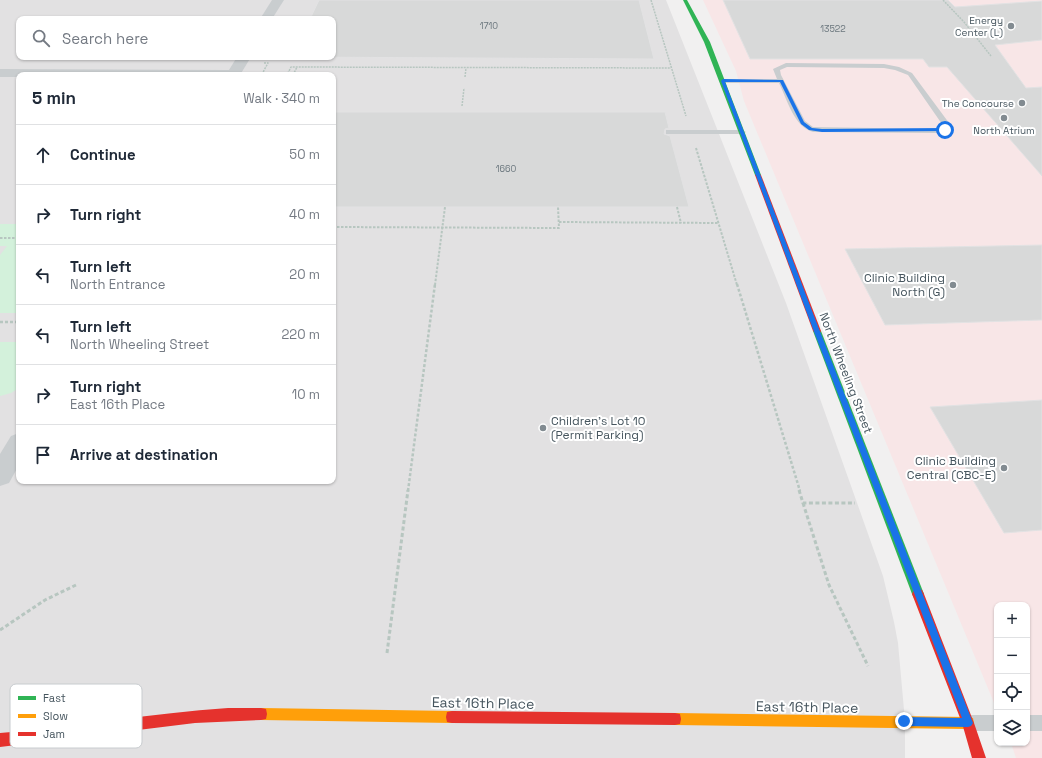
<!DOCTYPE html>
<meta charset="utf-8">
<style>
:root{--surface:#fff;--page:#f6f6f7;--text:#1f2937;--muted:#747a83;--line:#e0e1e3}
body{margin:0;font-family:"Space Grotesk",sans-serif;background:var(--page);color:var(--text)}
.controls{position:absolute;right:12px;bottom:12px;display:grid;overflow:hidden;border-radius:8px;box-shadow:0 1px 3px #0004}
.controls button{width:36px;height:36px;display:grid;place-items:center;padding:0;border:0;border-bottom:1px solid var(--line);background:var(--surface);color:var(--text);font:20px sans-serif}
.stop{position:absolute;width:12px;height:12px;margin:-9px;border:3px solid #1a73e8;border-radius:50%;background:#fff}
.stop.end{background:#1a73e8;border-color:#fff;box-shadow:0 1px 4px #0008}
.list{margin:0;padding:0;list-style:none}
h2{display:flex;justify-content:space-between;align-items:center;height:52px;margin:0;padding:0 16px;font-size:17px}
h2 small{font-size:13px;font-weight:400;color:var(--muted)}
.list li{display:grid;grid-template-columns:26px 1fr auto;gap:12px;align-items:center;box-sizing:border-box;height:60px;padding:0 16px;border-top:1px solid var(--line)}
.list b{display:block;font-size:15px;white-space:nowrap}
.list p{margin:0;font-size:13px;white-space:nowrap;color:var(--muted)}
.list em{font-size:13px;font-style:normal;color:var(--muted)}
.icon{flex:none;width:22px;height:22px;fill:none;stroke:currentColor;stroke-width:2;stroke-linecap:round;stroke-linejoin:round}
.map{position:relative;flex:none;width:1042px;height:758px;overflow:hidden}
.search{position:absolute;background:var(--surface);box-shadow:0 1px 3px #0004;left:16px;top:16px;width:320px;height:44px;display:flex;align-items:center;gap:10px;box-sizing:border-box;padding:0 14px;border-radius:8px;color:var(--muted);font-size:15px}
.panel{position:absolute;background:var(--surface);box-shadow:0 1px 3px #0004;left:16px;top:72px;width:320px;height:412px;border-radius:8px}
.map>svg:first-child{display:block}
.education{fill:#e2e1e2;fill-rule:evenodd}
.medical{fill:#f8e6e7}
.green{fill:#d3f1db}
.building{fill:#d8d9d9;stroke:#e2e2e3}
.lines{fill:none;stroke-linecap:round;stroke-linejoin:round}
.path-far3{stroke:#b7c6c0;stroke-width:1.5;stroke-dasharray:2 1;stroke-linecap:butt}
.path-far2{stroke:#b7c6c0;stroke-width:2;stroke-dasharray:2.5 1.5;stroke-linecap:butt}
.path-far1{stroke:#b7c6c0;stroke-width:2.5;stroke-dasharray:3 2;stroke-linecap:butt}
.path{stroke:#b7c6c0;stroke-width:3;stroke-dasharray:4 2.5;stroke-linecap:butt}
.lane{fill:#c9cdcf;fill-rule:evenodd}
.street{fill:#c9cdcf;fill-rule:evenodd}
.fast{fill:#30b455;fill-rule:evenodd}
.slow{fill:#ff9f0a;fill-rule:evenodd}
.jam{fill:#e5322d;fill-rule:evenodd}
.route{fill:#1a73e8}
.poi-dot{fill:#828b91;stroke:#fff;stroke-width:1.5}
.labels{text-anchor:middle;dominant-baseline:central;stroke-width:4;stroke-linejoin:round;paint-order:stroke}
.far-number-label{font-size:9px;fill:#6b777e}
.far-poi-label{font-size:10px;fill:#46555e;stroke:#fff;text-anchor:end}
.poi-label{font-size:12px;fill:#46555e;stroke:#fff;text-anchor:end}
.street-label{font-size:12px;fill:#46555e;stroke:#fff}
.near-street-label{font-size:14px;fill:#46555e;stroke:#fff}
.key{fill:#fff;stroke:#c8cccf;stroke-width:1}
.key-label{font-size:11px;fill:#46555e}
</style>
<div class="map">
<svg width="1042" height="758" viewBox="0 0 1042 758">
<rect width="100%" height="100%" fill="#f1f0f0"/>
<path class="education" d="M0,0h666l120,303 97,273 11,46 4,21 7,78v37h-905zM19,19h314v38h-314zM19,75h314v406h-314z"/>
<path class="medical" d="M703,0h339v758h-26l-5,-15h16v-138h-30v105l-253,-609 -8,-30z"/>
<g class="green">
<path d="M0,224h19v89h-19v-58l7,-9h-7z"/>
<path d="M0,342h19v46l-8,5 -11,3z"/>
</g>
<g class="building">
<path d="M319,0h320l15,59 -362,-2h41v-38h-23z"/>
<path d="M723,0h225l7,7 87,-6v39l-47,5 31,43 16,-1v89l-95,-109h-18l-6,-8h-173z"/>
<path d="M333,112h332l4,16 -4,1 -1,5 6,2 19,71h-356z"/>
<path d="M1042,245v75l-157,5 -40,-76z"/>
<path d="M1042,400v130l-38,3 -74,-126z"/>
</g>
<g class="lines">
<g class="path-far3">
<path d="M651,0l35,116"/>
<path d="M943,0l21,22 27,34"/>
<path d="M264,63h4l-6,11 26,-1 3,-6 380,1"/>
<path d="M293,75l4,-8"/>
<path d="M465,77l1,-9"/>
<path d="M462,106l2,-18"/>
</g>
<g class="path-far2">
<path d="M696,148l41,137"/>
<path d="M677,207l4,16"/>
<path d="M559,222l160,1"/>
<path d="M333,227l226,1 -1,-21"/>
<path d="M0,238h19"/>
<path d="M435,285l10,-78"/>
</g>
<g class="path-far1">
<path d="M737,284l63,207"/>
<path d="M0,322h19"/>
<path d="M408,491l27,-207"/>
</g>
<g class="path">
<path d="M799,490l4,13h52"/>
<path d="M803,503l26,82 39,81"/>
<path d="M0,630l45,-30 33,-16"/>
<path d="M387,653l21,-163"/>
</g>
<g class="lane">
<path d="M786,63l98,1 15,3 13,6 40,54 -4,5 -13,1 -122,-1c-19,-5 -26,-33 -34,-49h-56l-3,-2 3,-2h54l-4,-10zM787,67l97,1 11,2 13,5 36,52 -9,2 -122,-2 -8,-6 -24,-46 -1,-5z"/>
<path d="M666,130h76l4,2 -4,2h-76z"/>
<path d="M969,715h28v16h-28l-6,-2 -2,-6 2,-6z"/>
<rect x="1027" y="715" width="15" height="16"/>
</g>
<g class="street">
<path d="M272,0h12l-12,19h-12z"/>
<path d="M237,57h14l-11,18h-221v2h-19v-8l229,1z"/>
<path d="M19,433v32l-10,18 -9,3v-32l11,-18z"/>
</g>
<g class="fast">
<path d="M683,0h4l23,42 51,133 -1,1 -2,1 -3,-2 -51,-133z"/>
<path d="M817,328l4,3 103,263 -2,4 -4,1 -4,-1 -2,-4 -99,-263z"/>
</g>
<g class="slow">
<path d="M261,708l191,3 5,1 1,5 -1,5 -5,1 -191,-3 -5,-1 -1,-5 1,-5z"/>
<path d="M675,713l293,4 5,1 1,5 -1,5 -5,1 -293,-4 -5,-1 -1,-5 1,-5z"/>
</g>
<g class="jam">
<path d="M758,173l3,2 60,156 -1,2 -3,1 -4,-3 -58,-156z"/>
<path d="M918,589l4,1 2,4 50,129 12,35h-14l-10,-35 -50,-129 2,-4z"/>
<path d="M228,708h33l5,1 1,5 -1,5 -5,1 -66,3 -195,24v-14c76,-6 152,-20 228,-25z"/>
<path d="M452,711l223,2 5,1 1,5 -1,5 -5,1 -223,-2 -5,-1 -1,-5 1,-5z"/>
</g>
</g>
<path class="route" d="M723,79l60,1 21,42 8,6 10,1 123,-1 2,2 -2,1 -123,1 -13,-2 -8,-6 -21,-42h-55l89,234 159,407 -2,3 -3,1 -64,-1 -3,-1 -1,-4 1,-3 3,-1 58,1 -154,-402 -87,-235z"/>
<g class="poi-dot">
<circle cx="1011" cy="26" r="4"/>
<circle cx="1022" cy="103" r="4"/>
<circle cx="1004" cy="118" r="4"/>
<circle cx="953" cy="285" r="4"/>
<circle cx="543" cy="428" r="4"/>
<circle cx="1004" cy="468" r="4"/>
</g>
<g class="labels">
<g class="far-number-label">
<text x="489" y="26">1710</text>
<text x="833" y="29">13522</text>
<text x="506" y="169">1660</text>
</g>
<g class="far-poi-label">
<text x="1003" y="20">Energy<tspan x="1003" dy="12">Center (L)</tspan></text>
<text x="1014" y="103">The Concourse</text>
<text x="1004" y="130" text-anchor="middle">North Atrium</text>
</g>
<g class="poi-label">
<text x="945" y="278">Clinic Building<tspan x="945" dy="14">North (G)</tspan></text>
<text x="551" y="421" text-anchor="start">Children's Lot 10<tspan x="551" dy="14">(Permit Parking)</tspan></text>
<text x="996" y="461">Clinic Building<tspan x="996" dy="14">Central (CBC-E)</tspan></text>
</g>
<g class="street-label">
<text transform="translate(846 373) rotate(69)">North Wheeling Street</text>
</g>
<g class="near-street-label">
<text transform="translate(483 703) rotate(1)">East 16th Place</text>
<text transform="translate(807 707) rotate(1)">East 16th Place</text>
</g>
</g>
<rect x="10" y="684" width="132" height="64" rx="6" class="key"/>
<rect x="18" y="696" width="18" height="4" fill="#30b455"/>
<rect x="18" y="714" width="18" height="4" fill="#ff9f0a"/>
<rect x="18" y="732" width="18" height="4" fill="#e5322d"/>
<g class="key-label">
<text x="43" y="702">Fast</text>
<text x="43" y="720">Slow</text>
<text x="43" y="738">Jam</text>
</g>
</svg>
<div class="controls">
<button>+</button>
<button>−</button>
<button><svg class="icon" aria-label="locate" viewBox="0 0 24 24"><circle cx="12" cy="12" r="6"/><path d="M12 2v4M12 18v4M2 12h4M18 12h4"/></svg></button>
<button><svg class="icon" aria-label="layers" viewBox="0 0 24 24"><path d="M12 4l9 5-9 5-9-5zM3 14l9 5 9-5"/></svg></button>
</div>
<div class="stop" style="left:945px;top:130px"></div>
<div class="stop end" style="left:904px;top:721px"></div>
<div class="search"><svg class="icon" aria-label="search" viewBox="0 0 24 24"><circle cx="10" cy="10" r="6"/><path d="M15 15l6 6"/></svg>Search here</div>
<section class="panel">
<h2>5 min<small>Walk · 340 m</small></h2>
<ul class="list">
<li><svg class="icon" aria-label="ahead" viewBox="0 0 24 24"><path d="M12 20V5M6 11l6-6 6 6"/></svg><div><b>Continue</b></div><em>50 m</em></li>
<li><svg class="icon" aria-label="right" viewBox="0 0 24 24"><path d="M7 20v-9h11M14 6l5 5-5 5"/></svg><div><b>Turn right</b></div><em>40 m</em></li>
<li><svg class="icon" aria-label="left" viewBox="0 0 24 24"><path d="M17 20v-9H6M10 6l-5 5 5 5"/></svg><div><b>Turn left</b><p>North Entrance</p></div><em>20 m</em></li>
<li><svg class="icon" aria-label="left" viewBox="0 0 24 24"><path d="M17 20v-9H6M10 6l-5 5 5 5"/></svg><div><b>Turn left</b><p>North Wheeling Street</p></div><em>220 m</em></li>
<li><svg class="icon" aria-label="right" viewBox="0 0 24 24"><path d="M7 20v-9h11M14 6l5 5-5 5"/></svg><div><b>Turn right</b><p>East 16th Place</p></div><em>10 m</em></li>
<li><svg class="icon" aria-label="arrive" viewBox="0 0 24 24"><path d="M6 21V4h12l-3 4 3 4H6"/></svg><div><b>Arrive at destination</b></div></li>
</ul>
</section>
</div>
